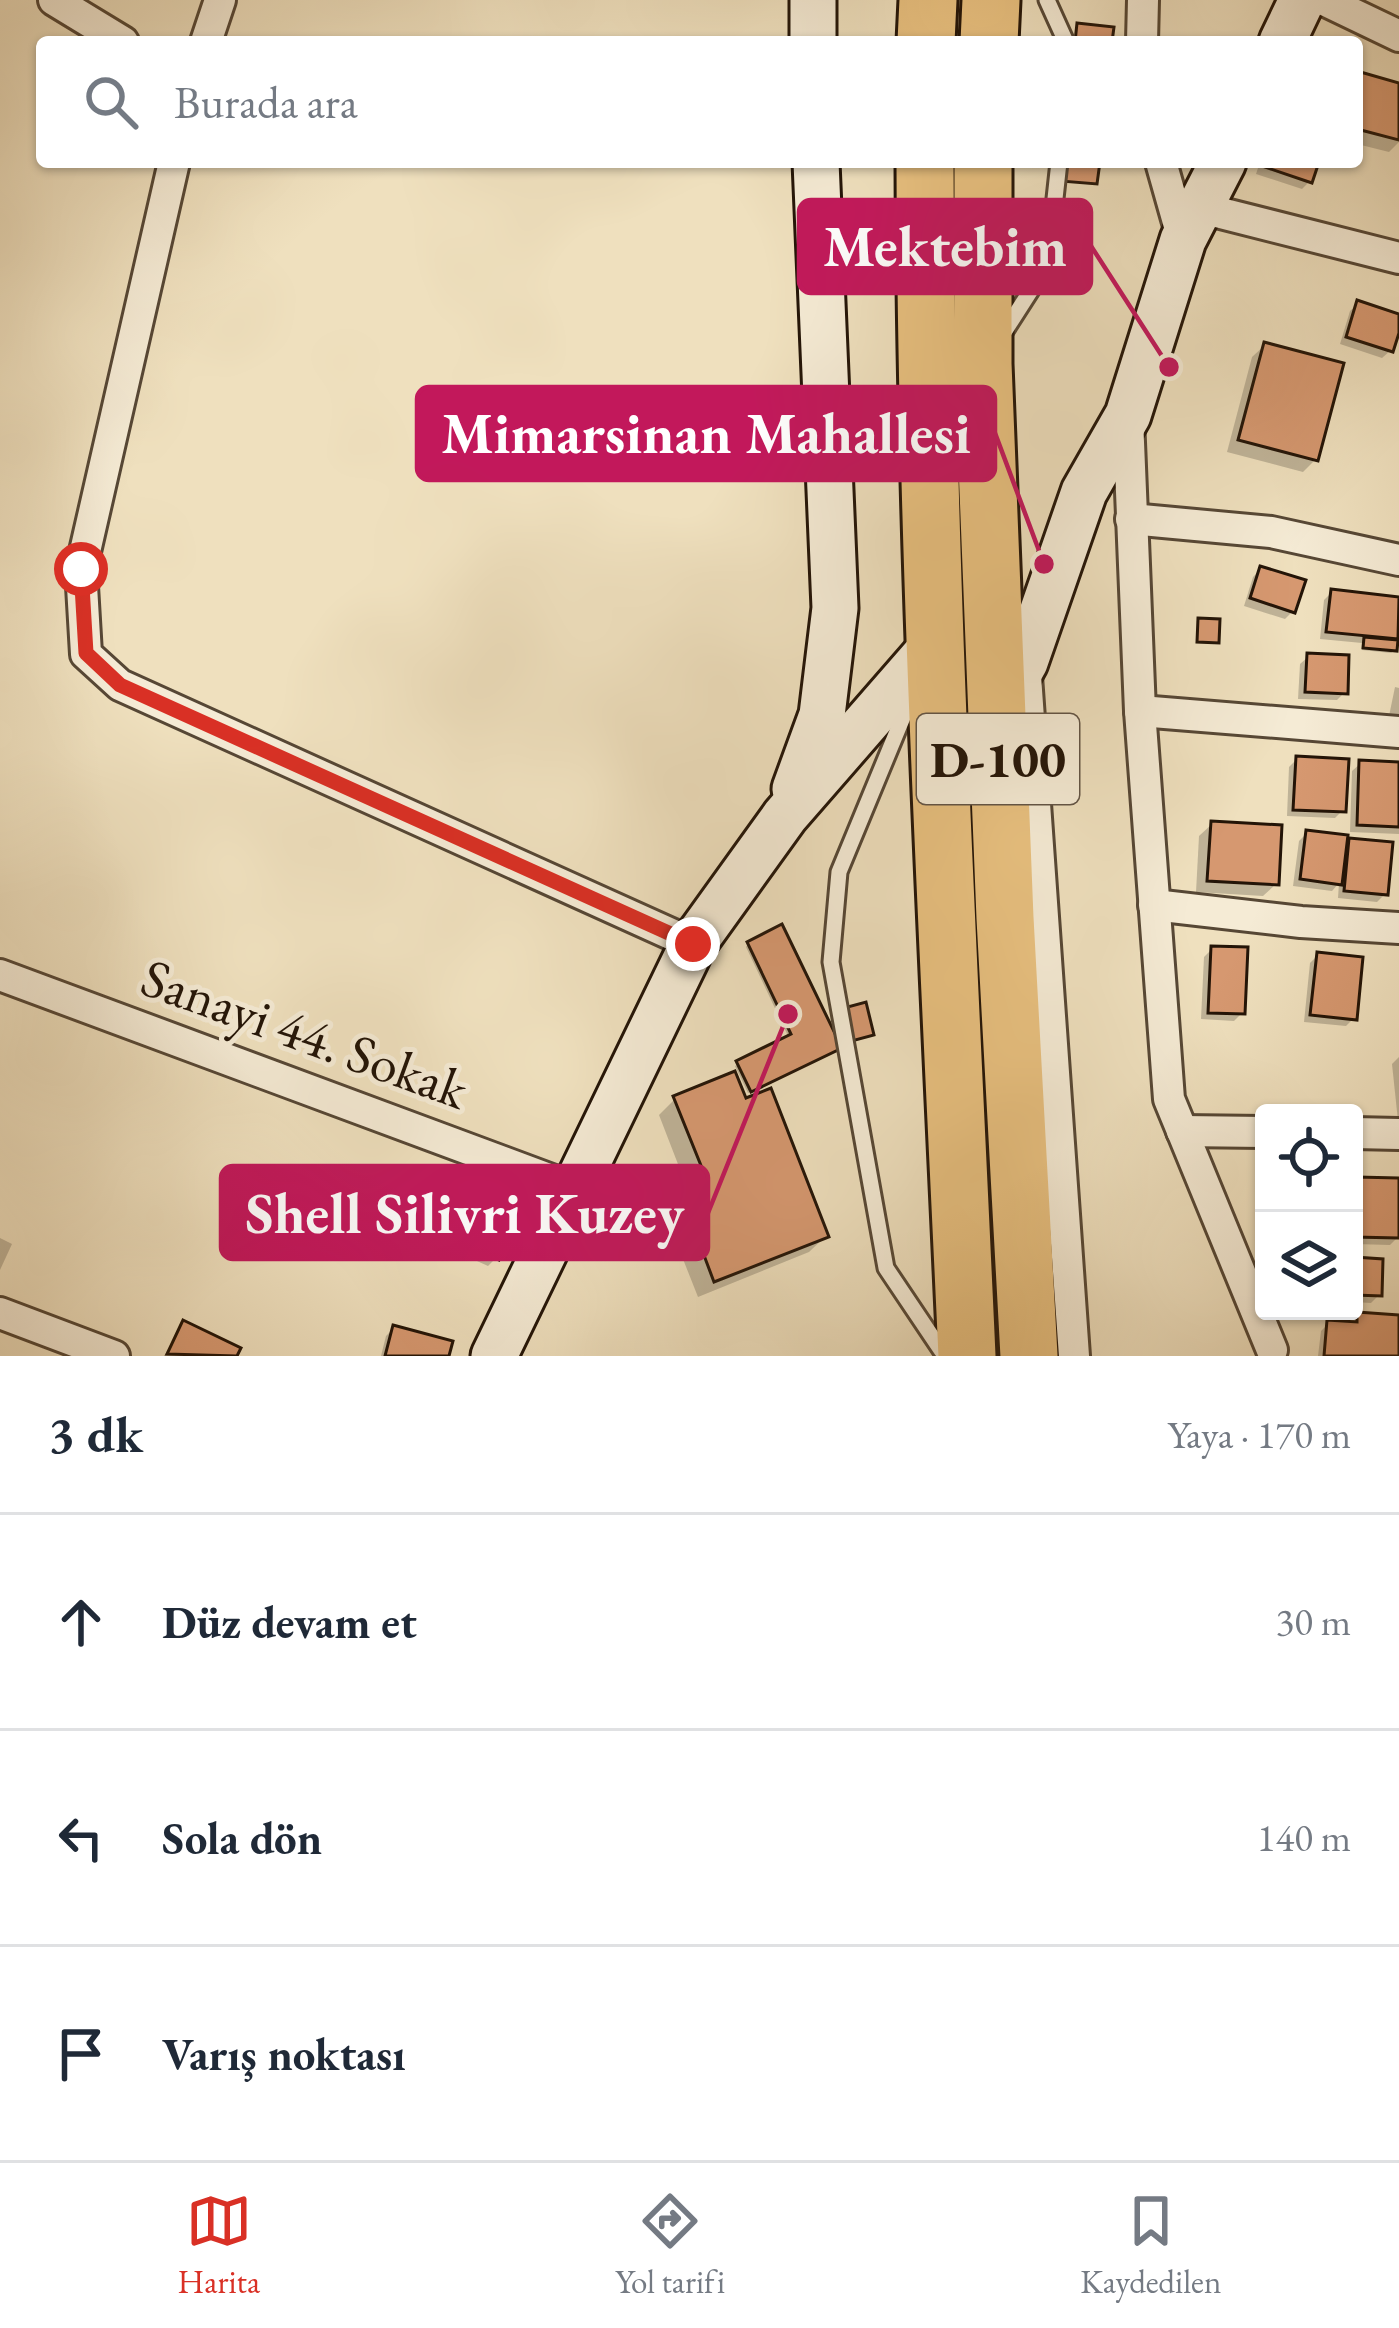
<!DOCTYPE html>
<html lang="tr">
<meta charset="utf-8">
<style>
:root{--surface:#fff;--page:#f6f6f7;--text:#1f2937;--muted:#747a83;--line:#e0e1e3;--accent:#d93025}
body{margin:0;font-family:"EB Garamond",serif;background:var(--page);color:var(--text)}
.controls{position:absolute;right:36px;bottom:36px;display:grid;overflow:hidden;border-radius:12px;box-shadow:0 3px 9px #0004}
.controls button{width:108px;height:108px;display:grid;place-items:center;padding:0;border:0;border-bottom:3px solid var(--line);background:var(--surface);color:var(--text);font:60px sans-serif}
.stop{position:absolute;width:36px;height:36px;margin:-27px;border:9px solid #d93025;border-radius:50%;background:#fff}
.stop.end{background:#d93025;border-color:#fff;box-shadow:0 3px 12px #0008}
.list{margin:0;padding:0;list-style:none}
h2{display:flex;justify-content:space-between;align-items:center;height:156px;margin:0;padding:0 48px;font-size:51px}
h2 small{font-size:39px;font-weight:400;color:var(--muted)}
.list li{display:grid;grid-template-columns:78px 1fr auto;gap:36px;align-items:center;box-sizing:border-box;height:216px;padding:0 48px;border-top:3px solid var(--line)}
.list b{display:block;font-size:45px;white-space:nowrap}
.list em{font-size:39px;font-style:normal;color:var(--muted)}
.icon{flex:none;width:66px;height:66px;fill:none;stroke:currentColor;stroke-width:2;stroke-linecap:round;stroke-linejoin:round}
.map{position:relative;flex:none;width:1399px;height:1356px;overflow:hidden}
.search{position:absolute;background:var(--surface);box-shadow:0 3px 9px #0004;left:36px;right:36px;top:36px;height:132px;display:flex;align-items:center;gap:30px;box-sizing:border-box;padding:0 42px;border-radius:12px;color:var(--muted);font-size:45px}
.sheet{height:804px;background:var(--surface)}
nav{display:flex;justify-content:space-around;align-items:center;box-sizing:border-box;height:168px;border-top:3px solid var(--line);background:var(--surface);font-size:33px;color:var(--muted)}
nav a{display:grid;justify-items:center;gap:6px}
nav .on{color:var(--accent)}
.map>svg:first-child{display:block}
.shadow{fill:#0003}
.building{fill:#d69870;stroke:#231407;stroke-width:3}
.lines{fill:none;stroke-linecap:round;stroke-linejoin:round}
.lane-casing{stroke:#564735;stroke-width:21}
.street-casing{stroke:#564735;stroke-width:36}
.secondary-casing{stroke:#231407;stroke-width:51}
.highway-casing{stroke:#231407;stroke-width:63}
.lane{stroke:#f5ebd5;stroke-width:15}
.street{stroke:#f5ebd5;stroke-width:30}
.secondary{stroke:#f5ebd5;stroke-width:45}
.highway{stroke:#e8c07f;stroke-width:57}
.route{stroke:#d93025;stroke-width:15}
.labels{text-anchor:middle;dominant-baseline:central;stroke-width:10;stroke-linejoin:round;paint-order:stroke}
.shield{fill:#f5ebd5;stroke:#625445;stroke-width:3}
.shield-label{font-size:51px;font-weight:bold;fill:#231407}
.street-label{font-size:54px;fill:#231407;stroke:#f5ebd5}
.leader{fill:none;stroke:#c2185b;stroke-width:4.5}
.callout-dot{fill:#c2185b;stroke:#f5ebd5;stroke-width:4.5}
.callout{fill:#c2185b;stroke:#c2185b;stroke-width:4.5}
.callout-label{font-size:57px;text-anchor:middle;font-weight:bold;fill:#fff}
</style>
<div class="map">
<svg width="1399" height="1356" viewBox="0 0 1399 1356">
<rect width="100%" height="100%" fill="#efe0be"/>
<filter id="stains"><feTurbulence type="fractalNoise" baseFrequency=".00167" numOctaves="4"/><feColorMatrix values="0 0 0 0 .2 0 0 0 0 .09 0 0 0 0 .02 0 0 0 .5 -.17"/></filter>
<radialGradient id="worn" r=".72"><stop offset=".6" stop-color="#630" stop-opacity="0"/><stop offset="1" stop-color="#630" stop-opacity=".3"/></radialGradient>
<g class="shadow">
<path d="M1357,75l42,11v56l-10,10 -32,-8z"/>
<path d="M1260,162h56l-6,19 -8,8 -46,-15z"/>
<path d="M1358,304l41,13 -9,34 -8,7 -42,-14 10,-33z"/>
<path d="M1265,345l50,115 -12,12 -76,-20 25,-95z"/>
<path d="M1261,569l32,42 -8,8 -41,-13 9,-29z"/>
<path d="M1332,592l63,46 -5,4 4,8 -3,3 -29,-3v-7l-42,-4 4,-39z"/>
<path d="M1308,657l37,35 -8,8 -39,-1 2,-35z"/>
<path d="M1395,687l4,1v29l-10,-1z"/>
<path d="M1297,759l46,51 -8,8 -48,-2 2,-49z"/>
<path d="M1360,764l39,1v69l-49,-2 2,-61z"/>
<path d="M1212,824l64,60 -13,12 -67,-4 3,-56z"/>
<path d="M1307,833l82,12 -4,49 -8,8 -39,-4 1,-15 -7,8 -39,-5 6,-45z"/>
<path d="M748,944l87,106 -87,43 -13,-27 54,-28 -43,-91z"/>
<path d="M1212,949l30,64 -8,8 -33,-2 3,-62z"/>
<path d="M1318,955l36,63 -8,8 -42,-4 6,-59z"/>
<path d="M1399,1057v64h-1l-6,-57z"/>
<path d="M675,1099l69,3 82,134 -17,16 -111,45 -19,-48 -11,4 -8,-18 19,-18 -5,-13 14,-14 -29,-75z"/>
<path d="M1357,1180l42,1 -1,56 -8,8 -36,-1v-61z"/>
<path d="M468,1205l28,53 -8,8 -42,-19 15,-35z"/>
<path d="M0,1238l12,6 -12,26z"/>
<path d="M1354,1260l25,35 -8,8 -17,-1z"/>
<path d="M1358,1315l41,3 -2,38h-79l3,-25 8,-8h21z"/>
<path d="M183,1324l54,25 -3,7h-70z"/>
<path d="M394,1328l52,28h-65l5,-20z"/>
</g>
<g class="building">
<path d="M1077,23l37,4 -2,15h-37z"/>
<path d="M1357,71l42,12v57l-42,-11z"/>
<path d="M1062,162h38l-3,22 -37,-3z"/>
<path d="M1263,162h56l-7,21 -50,-17z"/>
<path d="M1357,300l42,14v19l-6,19 -47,-15z"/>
<path d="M1264,342l80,21 -26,98 -80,-21z"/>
<path d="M1260,566l46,14 -11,33 -45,-15z"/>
<path d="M1331,589l68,8 -1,42 -72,-7z"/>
<path d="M1198,618l22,1 -1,24 -22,-1z"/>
<path d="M1364,637l34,3 -1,11 -34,-3z"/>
<path d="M1307,653l42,2 -1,39 -43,-2z"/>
<path d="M1296,756l53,3 -3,53 -53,-2z"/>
<path d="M1359,760l40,2v65l-42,-2z"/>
<path d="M1211,821l71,4 -3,60 -72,-4z"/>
<path d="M1306,830l42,5 -6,50 -42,-6z"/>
<path d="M1349,838l44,4 -5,53 -44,-4z"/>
<path d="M782,924l60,124 -91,44 -15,-31 55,-27 -44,-92z"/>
<path d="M1211,946l37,1 -3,67 -37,-1z"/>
<path d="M1317,952l46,5 -6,63 -47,-5z"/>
<path d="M866,1002l8,33 -26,7 -8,-33z"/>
<path d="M735,1071l11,27 25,-10 58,149 -115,45 -18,-48 -11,5 -10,-23 22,-9 -8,-22 17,-7 -33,-82z"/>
<path d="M1356,1177l43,1v60l-45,-1z"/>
<path d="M468,1201l47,20 -16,39 -48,-21z"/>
<path d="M1354,1257l29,2 -1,37 -28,-1z"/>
<path d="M1357,1312l42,3v41h-75l3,-36 30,2z"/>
<path d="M183,1320l58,28 -4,8 -70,-2z"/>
<path d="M393,1325l60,16 -4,15h-64z"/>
</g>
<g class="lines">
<defs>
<g id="lane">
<path d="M1047,0l19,42"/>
<path d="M1001,337l32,-50 19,-61 7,-64"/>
<path d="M913,693l-74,179 -8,90 55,306 59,88"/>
</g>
<g id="street">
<path d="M54,0l69,42"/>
<path d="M1324,0l75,36"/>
<path d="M206,42l14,-42"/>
<path d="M1142,42l1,-42"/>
<path d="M174,162l-93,407 5,85 34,31 573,259"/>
<path d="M1161,162l22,78"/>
<path d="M1201,208l198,50"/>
<path d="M1128,418l12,293 29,388 103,251"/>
<path d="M1131,519l140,13 128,28"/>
<path d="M1025,662l49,694"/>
<path d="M1140,711l259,21"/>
<path d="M1154,905l147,17 98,6"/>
<path d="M0,975l573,213"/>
<path d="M1182,1131l82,1"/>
<path d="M1354,1133l45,1"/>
<path d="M0,1313l114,43"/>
</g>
<g id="secondary">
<path d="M813,0v42"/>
<path d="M1282,42l20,-42"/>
<path d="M996,714l29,-52 59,-170 44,-77 55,-175 40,-78"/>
<path d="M795,789l27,-74 13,-107 -19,-446"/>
<path d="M494,1356l199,-412 92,-128 148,-170"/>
</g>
<g id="highway">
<path d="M926,42l2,-42"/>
<path d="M989,42l2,-42"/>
<path d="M925,162c1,399 24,796 42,1194"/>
<path d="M983,162v202l22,554 24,438"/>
</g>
</defs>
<use href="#lane" class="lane-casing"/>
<use href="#street" class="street-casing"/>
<use href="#secondary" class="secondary-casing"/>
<use href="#highway" class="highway-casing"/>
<use href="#lane" class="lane"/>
<use href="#street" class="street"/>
<use href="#secondary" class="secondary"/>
<use href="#highway" class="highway"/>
</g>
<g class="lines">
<path class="route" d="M81,569l5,84 34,32 573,259"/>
</g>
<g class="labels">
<rect class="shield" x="917" y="714" width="162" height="90" rx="9"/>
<g class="shield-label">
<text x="998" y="759">D-100</text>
</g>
<g class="street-label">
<text transform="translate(305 1033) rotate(20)">Sanayi 44. Sokak</text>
</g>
</g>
<path class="leader" d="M1169 367L1091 246M1044 564L995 433M788 1014L708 1213"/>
<g class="callout-dot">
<circle cx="1169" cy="367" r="12"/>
<circle cx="1044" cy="564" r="12"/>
<circle cx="788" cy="1014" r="12"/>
</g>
<g class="callout">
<rect x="799" y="200" width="292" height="93" rx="12"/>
<rect x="417" y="387" width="578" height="93" rx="12"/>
<rect x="221" y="1166" width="487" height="93" rx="12"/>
</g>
<g class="callout-label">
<text x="945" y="266">Mektebim</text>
<text x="706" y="453">Mimarsinan Mahallesi</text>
<text x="465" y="1233">Shell Silivri Kuzey</text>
</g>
<rect width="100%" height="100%" filter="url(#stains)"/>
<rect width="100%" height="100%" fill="url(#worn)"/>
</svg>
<div class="controls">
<button><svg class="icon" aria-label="locate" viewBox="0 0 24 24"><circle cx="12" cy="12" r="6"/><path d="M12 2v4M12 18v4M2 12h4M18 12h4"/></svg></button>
<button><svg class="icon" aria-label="layers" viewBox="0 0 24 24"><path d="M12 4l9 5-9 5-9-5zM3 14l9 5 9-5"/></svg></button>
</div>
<div class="stop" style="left:81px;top:569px"></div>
<div class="stop end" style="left:693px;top:944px"></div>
<div class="search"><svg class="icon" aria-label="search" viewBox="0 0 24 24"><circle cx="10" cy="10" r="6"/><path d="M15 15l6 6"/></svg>Burada ara</div>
</div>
<section class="sheet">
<h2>3 dk<small>Yaya · 170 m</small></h2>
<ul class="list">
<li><svg class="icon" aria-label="ahead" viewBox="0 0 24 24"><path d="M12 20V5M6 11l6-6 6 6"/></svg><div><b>Düz devam et</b></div><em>30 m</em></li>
<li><svg class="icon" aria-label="left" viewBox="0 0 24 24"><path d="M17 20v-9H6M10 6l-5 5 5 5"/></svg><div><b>Sola dön</b></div><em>140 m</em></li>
<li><svg class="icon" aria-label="arrive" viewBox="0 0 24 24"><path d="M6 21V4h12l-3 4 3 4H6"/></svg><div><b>Varış noktası</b></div></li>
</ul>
</section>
<nav>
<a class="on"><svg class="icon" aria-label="map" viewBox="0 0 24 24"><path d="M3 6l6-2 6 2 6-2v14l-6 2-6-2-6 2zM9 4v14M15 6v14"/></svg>Harita</a>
<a><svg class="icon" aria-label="directions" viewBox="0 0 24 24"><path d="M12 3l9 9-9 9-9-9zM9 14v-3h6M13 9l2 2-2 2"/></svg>Yol tarifi</a>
<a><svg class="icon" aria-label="saved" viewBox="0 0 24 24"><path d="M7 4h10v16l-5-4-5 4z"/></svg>Kaydedilen</a>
</nav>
